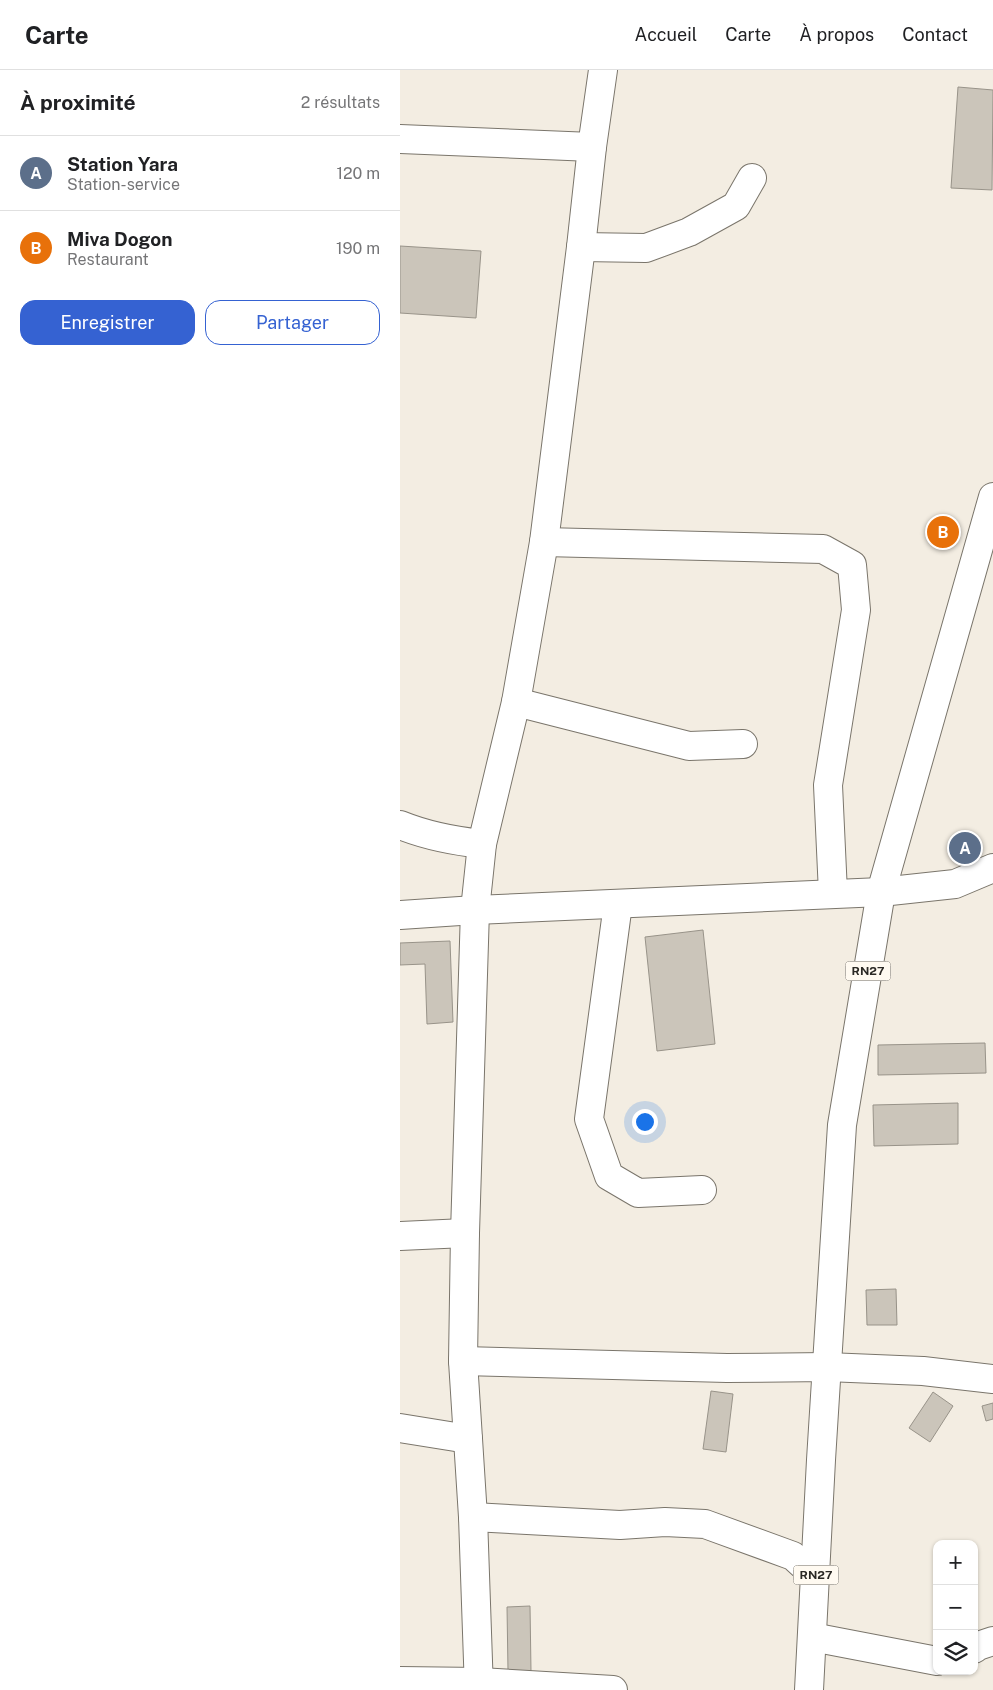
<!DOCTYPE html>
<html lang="fr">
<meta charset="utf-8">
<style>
:root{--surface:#fff;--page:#f6f6f6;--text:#202124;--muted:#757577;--line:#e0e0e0;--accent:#3562d2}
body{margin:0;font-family:"Public Sans",sans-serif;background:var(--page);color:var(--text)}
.controls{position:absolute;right:15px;bottom:15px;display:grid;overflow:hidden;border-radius:10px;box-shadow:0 1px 4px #0004}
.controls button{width:45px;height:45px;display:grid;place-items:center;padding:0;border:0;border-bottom:1px solid var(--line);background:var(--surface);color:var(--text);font:25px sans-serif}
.you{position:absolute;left:244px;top:1051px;width:18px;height:18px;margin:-12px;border:4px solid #fff;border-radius:50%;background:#1a73e8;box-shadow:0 0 0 8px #1a73e833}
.badge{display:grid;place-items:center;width:32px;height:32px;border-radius:50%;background:var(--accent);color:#fff;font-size:16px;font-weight:700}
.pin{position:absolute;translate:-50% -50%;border:2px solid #fff;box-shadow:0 1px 5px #0006}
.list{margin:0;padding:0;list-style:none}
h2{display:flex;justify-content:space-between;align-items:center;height:65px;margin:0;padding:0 20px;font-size:21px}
h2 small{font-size:16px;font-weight:400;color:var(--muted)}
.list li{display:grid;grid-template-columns:32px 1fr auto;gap:15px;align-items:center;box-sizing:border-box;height:75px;padding:0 20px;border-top:1px solid var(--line)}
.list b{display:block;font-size:19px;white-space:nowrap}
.list p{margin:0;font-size:16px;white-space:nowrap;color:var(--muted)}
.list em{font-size:16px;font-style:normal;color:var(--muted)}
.actions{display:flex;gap:10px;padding:15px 20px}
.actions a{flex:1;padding:11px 0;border:1px solid var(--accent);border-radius:15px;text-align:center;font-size:18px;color:var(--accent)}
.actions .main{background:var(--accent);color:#fff}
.icon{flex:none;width:28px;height:28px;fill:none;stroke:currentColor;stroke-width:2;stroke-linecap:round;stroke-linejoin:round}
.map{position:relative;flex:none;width:593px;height:1620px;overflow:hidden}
header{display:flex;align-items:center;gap:30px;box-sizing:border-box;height:70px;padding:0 25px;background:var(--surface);border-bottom:1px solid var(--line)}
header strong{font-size:24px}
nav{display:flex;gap:28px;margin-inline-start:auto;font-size:18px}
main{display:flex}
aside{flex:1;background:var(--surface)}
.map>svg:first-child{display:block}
.building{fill:#cbc5ba;stroke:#989389}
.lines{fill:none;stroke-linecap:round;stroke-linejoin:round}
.street-casing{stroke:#7a756b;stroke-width:30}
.secondary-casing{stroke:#7a756b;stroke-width:30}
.primary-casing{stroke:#7a756b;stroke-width:30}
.street{stroke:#fff;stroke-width:28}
.secondary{stroke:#fff;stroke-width:28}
.primary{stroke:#fff;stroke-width:28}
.labels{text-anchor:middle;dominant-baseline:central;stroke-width:4;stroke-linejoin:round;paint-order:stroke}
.shield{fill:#fffaf1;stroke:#6b6862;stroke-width:1}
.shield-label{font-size:12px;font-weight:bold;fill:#2b2925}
</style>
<header>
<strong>Carte</strong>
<nav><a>Accueil</a><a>Carte</a><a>À propos</a><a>Contact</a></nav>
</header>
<main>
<aside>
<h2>À proximité<small>2 résultats</small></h2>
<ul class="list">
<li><span class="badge" style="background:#5c6f8a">A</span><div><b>Station Yara</b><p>Station-service</p></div><em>120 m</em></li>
<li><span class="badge" style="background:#e8710a">B</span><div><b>Miva Dogon</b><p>Restaurant</p></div><em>190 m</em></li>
</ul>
<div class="actions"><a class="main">Enregistrer</a><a>Partager</a></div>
</aside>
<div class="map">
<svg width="593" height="1620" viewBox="0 0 593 1620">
<rect width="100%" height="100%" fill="#f3ede2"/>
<g class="building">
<path d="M558,17l35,3 -1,100 -41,-2z"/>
<path d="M0,176l81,5 -5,67 -76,-5z"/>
<path d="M303,860l12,114 -58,7 -12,-114z"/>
<path d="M50,871l3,81 -26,2 -2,-60 -25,1v-22z"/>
<path d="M585,973l1,30 -108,2v-30z"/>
<path d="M558,1033v41l-84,2 -1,-41z"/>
<path d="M496,1219l1,36h-30l-1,-35z"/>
<path d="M311,1321l22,3 -7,58 -23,-3z"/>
<path d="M533,1322l20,14 -23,36 -21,-14z"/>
<path d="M593,1333v16l-7,2 -4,-15z"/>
<path d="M130,1536l1,65h-23l-1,-64z"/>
</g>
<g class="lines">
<defs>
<g id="street">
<path d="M0,69l192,8"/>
<path d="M181,177l65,1 43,-16 47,-26 16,-28"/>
<path d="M144,472l279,7 29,16 4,45 -28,175 5,108"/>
<path d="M116,632l173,44 54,-2"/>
<path d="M0,755c27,11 54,16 82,19"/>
<path d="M218,834l-29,215 20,57 29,17 64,-3"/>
<path d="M0,1166l65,-3"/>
<path d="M63,1291l264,7 100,-1 96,4 70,8"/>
<path d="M0,1358l68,11"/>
<path d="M73,1447l147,8 45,-3 40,2 88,32 23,21"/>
<path d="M412,1567l125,24"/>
<path d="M574,1579l4,-3 15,-5"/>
<path d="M0,1611l80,1 133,8"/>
</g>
<g id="secondary">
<path d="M0,845l75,-5 406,-18 74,-8 38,-16"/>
<path d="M79,1620l-6,-173 -10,-156 2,-128 10,-323 7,-66 34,-142 28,-160 37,-295 11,-100 11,-77"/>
</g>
<path id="primary" d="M409,1620l12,-230 21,-335 39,-233 112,-395"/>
</defs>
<use href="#street" class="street-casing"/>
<use href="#secondary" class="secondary-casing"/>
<use href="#primary" class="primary-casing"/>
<use href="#street" class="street"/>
<use href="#secondary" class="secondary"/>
<use href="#primary" class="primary"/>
</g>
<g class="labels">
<g class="shield">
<rect x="445.5" y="891.5" width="45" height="19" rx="4"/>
<rect x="393.5" y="1495.5" width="45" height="19" rx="4"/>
</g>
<g class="shield-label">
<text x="468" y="901">RN27</text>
<text x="416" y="1505">RN27</text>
</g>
</g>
</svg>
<div class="controls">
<button>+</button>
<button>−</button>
<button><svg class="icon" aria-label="layers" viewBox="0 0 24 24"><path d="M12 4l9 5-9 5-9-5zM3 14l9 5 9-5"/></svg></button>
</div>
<div class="you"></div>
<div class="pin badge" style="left:565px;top:778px;background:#5c6f8a">A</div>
<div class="pin badge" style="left:543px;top:462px;background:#e8710a">B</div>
</div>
</main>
